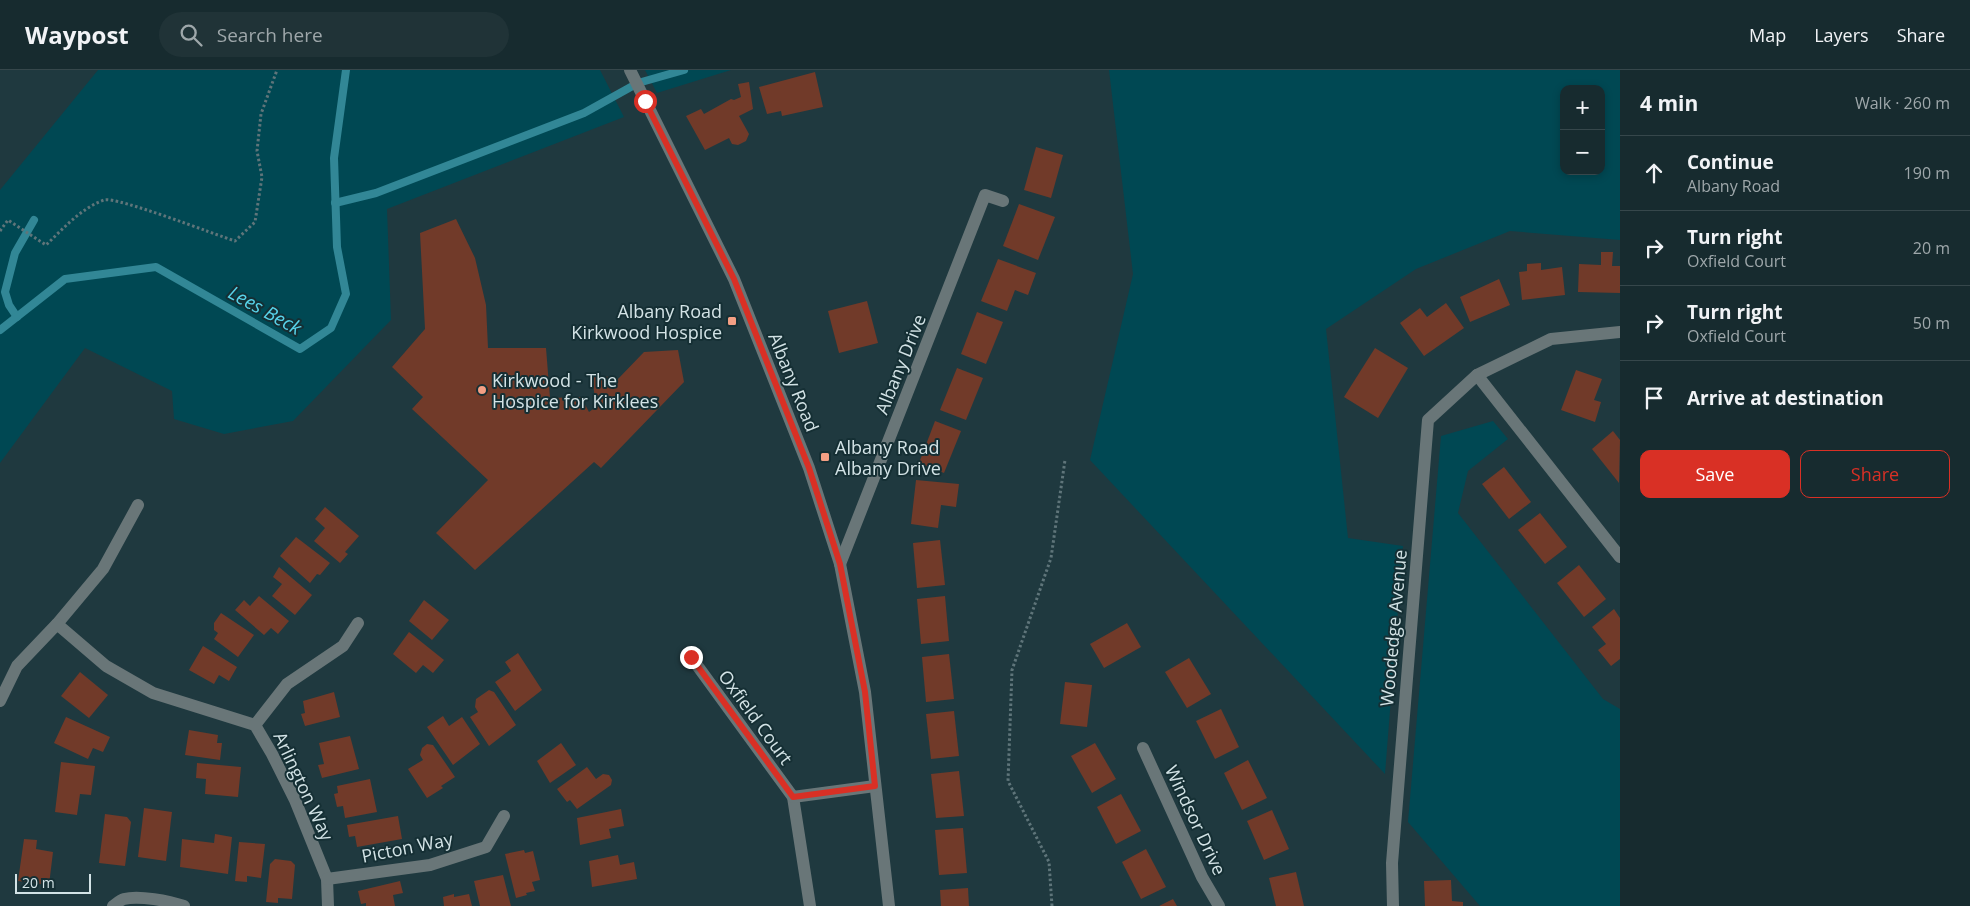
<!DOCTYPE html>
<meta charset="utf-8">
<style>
:root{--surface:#172b2f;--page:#203337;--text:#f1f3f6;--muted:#9ea7aa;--line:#36474b;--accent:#d93025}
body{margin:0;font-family:"Open Sans",sans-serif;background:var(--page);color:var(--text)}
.controls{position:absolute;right:15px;top:15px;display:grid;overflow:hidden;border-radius:10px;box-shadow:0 2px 8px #0003}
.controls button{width:45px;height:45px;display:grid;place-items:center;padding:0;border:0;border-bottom:1px solid var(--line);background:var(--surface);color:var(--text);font:25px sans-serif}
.scale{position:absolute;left:15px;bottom:12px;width:76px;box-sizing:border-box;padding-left:5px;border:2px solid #d3e3e6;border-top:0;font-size:14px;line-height:18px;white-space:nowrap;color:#d3e3e6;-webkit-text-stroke:4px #152f34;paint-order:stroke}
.stop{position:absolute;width:15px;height:15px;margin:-11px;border:4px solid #d93025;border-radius:50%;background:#fff}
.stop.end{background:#d93025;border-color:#fff;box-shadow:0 1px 5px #0008}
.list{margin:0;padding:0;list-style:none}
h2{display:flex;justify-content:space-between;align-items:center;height:65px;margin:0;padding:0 20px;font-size:21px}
h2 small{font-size:16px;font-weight:400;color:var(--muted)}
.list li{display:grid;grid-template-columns:32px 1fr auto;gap:15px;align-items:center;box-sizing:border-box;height:75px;padding:0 20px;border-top:1px solid var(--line)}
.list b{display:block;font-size:19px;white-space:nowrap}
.list p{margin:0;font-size:16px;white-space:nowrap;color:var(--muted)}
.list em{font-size:16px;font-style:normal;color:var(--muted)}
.actions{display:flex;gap:10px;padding:15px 20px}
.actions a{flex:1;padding:11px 0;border:1px solid var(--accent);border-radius:10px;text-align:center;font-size:18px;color:var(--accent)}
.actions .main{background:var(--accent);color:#fff}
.icon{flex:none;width:28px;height:28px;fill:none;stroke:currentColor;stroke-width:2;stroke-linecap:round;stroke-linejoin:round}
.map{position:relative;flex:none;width:1620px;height:836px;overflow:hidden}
header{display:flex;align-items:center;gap:30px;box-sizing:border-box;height:70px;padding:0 25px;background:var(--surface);border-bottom:1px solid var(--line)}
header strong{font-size:24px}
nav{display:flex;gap:28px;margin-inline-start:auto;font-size:18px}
.search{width:350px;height:45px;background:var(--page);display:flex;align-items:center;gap:12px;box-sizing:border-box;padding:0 18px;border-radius:28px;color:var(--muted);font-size:19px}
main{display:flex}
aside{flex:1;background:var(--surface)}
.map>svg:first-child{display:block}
.green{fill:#004853;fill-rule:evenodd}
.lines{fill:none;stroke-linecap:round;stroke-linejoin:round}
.stream{stroke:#328796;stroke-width:8}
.building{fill:#713a29}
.path{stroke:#5f757a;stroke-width:3;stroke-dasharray:2.5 2.5;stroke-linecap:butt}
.minor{stroke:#697678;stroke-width:12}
.route{stroke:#d93025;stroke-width:6}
.poi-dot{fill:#f39f84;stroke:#152f34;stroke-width:2}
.labels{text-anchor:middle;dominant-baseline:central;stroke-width:4;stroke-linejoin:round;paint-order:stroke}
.poi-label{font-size:18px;fill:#d3e3e6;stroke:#152f34;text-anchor:start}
.street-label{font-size:18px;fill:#d3e3e6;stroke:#152f34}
.water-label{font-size:19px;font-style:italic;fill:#57d2e9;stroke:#152f34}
</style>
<header>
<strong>Waypost</strong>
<div class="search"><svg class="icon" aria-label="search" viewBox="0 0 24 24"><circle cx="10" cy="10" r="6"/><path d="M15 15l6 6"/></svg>Search here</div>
<nav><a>Map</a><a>Layers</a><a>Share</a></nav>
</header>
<main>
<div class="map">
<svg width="1620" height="836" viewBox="0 0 1620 836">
<rect width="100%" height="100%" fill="#1f393f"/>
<g class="green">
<path d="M98,0h502l24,47 -237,92 4,111 -98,101 -69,13 -50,-15 -2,-28 -87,-43 -85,115v-273z"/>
<path d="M645,0h86l-74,23z"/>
<path d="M1109,0h511v170l-110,-9 -94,38 -90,60 22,209 55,8 -18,228 -295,-314 43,-186zM1564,19h37v82h-37z"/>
<path d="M1493,351l15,18 -40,32 -10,42 145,186 17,10v197h-140l-72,-84 33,-386z"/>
</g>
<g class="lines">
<g class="stream">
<path d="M335,133l41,-10 208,-80 54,-30 46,-13"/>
<path d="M17,247l-8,-12 -4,-13 10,-39 19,-33"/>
<path d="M0,260l65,-51 91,-12 144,82 31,-21 15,-34 -9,-47 -3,-89 12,-88"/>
</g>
</g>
<g class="building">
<path d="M815,2l8,35 -41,9 -1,-5 -14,3 -8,-27z"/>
<path d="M749,12l4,27 -14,7 10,18 -3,7 -8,4 -6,-1 -3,-6 -24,12 -19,-34 15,-7 3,5 27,-15 3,1 7,-3 -3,-13z"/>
<path d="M1036,77l27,8 -12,43 -27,-8z"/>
<path d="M1019,134l36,13 -17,43 -35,-14z"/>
<path d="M456,149l19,39 11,47 2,43h58l4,50 31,-1 8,15 11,-8 -5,-5 -3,-23 21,1 4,3 27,-28 34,-2 6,32 -83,86 -7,-6 -119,108 -39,-37 52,-53 -76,-71 11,-12 -31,-30 33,-38 -5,-96z"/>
<path d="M1601,182h12l-1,14h8v27l-42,-1 1,-28 22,1z"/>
<path d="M998,189l38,14 -8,22 -13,-5 -8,21 -26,-10z"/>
<path d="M1541,193v7l21,-3 3,28 -43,5 -3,-28 8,-1v-7z"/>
<path d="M1499,209l11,26 -40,17 -10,-25z"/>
<path d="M867,231l11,42 -39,10 -11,-42z"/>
<path d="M1446,233l18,25 -40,28 -24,-33 20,-15 7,9z"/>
<path d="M977,242l26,10 -17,42 -25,-10z"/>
<path d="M1375,278l33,20 -30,50 -34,-21z"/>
<path d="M957,298l26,10 -17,42 -26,-10z"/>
<path d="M1576,300l26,9 -8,21 7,2 -6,20 -34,-12z"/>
<path d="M935,351l26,10 -17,42 -25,-10z"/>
<path d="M1613,361l7,9 -1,43 -27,-34z"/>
<path d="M1504,397l27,35 -22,17 -27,-35z"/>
<path d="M916,410l43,4 -3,23 -15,-2 -3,23 -27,-4z"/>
<path d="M325,437l34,29 -14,16 3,2 -8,9 -26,-22 11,-13 -10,-9z"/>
<path d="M1540,443l27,34 -22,17 -27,-34z"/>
<path d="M296,467l34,26 -10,12 -3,-1 -7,9 -30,-27z"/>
<path d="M940,470l5,45 -28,3 -4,-45z"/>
<path d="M1579,495l27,34 -22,18 -27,-34z"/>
<path d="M279,497l33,28 -17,20 -23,-19 10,-12 -9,-7z"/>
<path d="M259,526l30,25 -11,13 -7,-6 -7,7 -29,-25 9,-10 6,6z"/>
<path d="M945,526l4,45 -28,3 -4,-45z"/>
<path d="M424,530l25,20 -17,20 -23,-19z"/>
<path d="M1614,539l6,9v41l-9,7 -13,-16 8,-6 -14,-17z"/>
<path d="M221,543l33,22 -16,22 -24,-18 4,-6 -4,-3v-7z"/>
<path d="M1127,553l14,24 -37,21 -14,-24z"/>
<path d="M409,562l35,28 -11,13 -10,-8 -7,8 -23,-19z"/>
<path d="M203,576l34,21 -8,14 -10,-6 -5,9 -25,-14z"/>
<path d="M518,583l24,37 -27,21 -20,-29 16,-11 -6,-9z"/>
<path d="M949,584l5,45 -28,3 -4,-45z"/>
<path d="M1189,588l22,36 -24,14 -22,-36z"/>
<path d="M80,602l28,23 -19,23 -28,-22z"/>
<path d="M1065,612l27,3 -5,42 -27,-3z"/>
<path d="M489,620l5,2 22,33 -27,21 -19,-29 8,-5 -3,-5 1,-8z"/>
<path d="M334,622l6,25 -35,9 -4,-12 4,-1 -2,-12z"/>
<path d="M1221,639l18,38 -24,12 -19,-38z"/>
<path d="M954,641l5,45 -28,3 -5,-45z"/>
<path d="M443,646l6,10 13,-9 18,27 -27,21 -26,-38z"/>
<path d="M66,647l44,20 -7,15 -10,-4 -5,11 -34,-16z"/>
<path d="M189,660l29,5 -1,8h5l-2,17 -35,-5z"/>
<path d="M350,666l9,33 -37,9 -4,-13 6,-1 -5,-21z"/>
<path d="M561,673l15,22 -26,18 -13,-22z"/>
<path d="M1095,673l21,36 -24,14 -21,-37z"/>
<path d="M427,674l6,1 22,32 -14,9 2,2 -16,10 -19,-29 15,-9 -3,-5 2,-7z"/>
<path d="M1248,690l19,38 -25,12 -18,-37z"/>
<path d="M61,692l34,4 -4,29 -11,-1 -3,21 -22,-3z"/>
<path d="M197,693l44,4 -3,30 -33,-3 1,-15 -10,-1z"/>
<path d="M587,697l9,12 7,-5 6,1 3,5 -1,5 -34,24 -7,-9 -3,2 -10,-13z"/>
<path d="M959,701l5,45 -28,2 -5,-44z"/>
<path d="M370,709l7,33 -32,6 -2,-12 -6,1 -3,-13 4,-1 -1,-7z"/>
<path d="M1121,724l20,37 -25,13 -19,-37z"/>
<path d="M144,738l28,4 -6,49 -28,-4z"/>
<path d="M621,739l3,17 -15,3 2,9 -31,7 -3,-27z"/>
<path d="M1272,740l17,39 -25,11 -17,-39z"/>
<path d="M105,744l22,3 4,5 -6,44 -26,-3z"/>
<path d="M398,746l4,23 -45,8 -2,-11 -6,1 -2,-12z"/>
<path d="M963,758l4,45 -28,2 -4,-45z"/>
<path d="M215,764l17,3 -4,37 -48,-7 2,-28 32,4z"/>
<path d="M24,769l13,1 -1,9 17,3 -4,33 -31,-4z"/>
<path d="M239,772l26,2 -4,34 -14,-2v6l-12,-1z"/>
<path d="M1146,779l20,38 -25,12 -19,-37z"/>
<path d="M524,780l1,3 8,-2 7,29 -8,2 3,9 -9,2 1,2 -11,3 -11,-44z"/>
<path d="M618,785l2,10 14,-3 3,17 -45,8 -3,-26z"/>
<path d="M275,789l16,2 4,4 -3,34 -14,-1v5l-12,-1 4,-38z"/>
<path d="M1296,802l8,34h-28l-7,-28z"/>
<path d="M503,805l8,31h-31l-6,-25z"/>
<path d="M1451,810l1,21 11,1v4h-38l-1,-25z"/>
<path d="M400,811l3,12 -10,2 2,11h-29v-3l-5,1 -3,-13z"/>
<path d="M968,818l1,18h-28l-1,-16z"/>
<path d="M454,824v3l15,-3 3,12h-28l-1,-9z"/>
<path d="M1173,829l4,7h-18z"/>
</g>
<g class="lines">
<g class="path">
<path d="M0,161l8,-11 38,25c17,-16 35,-37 58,-45 12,-4 112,35 131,41l20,-19 7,-45 -5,-26 4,-37 16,-44"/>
<path d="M1052,836l-3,-44 -41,-81 4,-111 39,-112 14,-98"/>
</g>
<g class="minor">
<path d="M630,0l104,209 75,189 31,96 25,128 24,214"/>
<path d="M1477,305l143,182"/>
<path d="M840,494l145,-369 18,6"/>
<path d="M57,554l46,-55 35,-64"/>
<path d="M691,587l102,140 17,109"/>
<path d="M0,631l17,-35 40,-42 49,42 47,27 102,32 17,29 23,46 32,79 1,27"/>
<path d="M255,655l32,-41 56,-38 15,-23"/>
<path d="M1143,678l59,129 17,29"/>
<path d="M793,727l82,-11"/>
<path d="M327,809l103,-14 56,-18 18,-31"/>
<path d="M113,836c3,-2 7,-6 11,-7 15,-4 45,2 60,7"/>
<path d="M1393,836l-1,-43 36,-443 49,-45 74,-36 69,-7"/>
</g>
</g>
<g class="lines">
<path class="route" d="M645,31l89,178 75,189 31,96 25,128 10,94 -82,11 -102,-140"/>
</g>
<g class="poi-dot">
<rect x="727" y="246" width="10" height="10" rx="2.5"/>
<circle cx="482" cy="320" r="5"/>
<rect x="820" y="382" width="10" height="10" rx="2.5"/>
</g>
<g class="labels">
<g class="poi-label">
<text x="722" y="241" text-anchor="end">Albany Road<tspan x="722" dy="21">Kirkwood Hospice</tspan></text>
<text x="492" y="310">Kirkwood - The<tspan x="492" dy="21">Hospice for Kirklees</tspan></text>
<text x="835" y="377">Albany Road<tspan x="835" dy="21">Albany Drive</tspan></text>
</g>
<g class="street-label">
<text transform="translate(900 294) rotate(-68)">Albany Drive</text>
<text transform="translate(794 312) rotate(68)">Albany Road</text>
<text transform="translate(1393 558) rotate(-85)">Woodedge Avenue</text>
<text transform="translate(756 647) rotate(54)">Oxfield Court</text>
<text transform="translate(304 716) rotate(65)">Arlington Way</text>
<text transform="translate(1196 750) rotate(65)">Windsor Drive</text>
<text transform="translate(407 777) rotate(-11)">Picton Way</text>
</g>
<g class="water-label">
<text transform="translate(265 240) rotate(29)">Lees Beck</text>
</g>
</g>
</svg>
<div class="controls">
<button>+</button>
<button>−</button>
</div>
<div class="scale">20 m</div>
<div class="stop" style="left:645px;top:31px"></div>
<div class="stop end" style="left:691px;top:587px"></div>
</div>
<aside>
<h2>4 min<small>Walk · 260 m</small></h2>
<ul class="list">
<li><svg class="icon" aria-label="ahead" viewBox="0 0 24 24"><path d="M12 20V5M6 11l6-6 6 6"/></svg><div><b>Continue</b><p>Albany Road</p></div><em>190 m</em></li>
<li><svg class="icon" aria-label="right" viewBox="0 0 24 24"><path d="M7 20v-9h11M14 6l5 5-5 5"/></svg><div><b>Turn right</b><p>Oxfield Court</p></div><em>20 m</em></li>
<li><svg class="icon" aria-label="right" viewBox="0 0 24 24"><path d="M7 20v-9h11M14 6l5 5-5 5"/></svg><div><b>Turn right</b><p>Oxfield Court</p></div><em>50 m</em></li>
<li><svg class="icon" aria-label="arrive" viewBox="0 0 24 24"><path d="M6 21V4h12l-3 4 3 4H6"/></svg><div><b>Arrive at destination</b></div></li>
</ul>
<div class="actions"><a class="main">Save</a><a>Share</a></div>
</aside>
</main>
